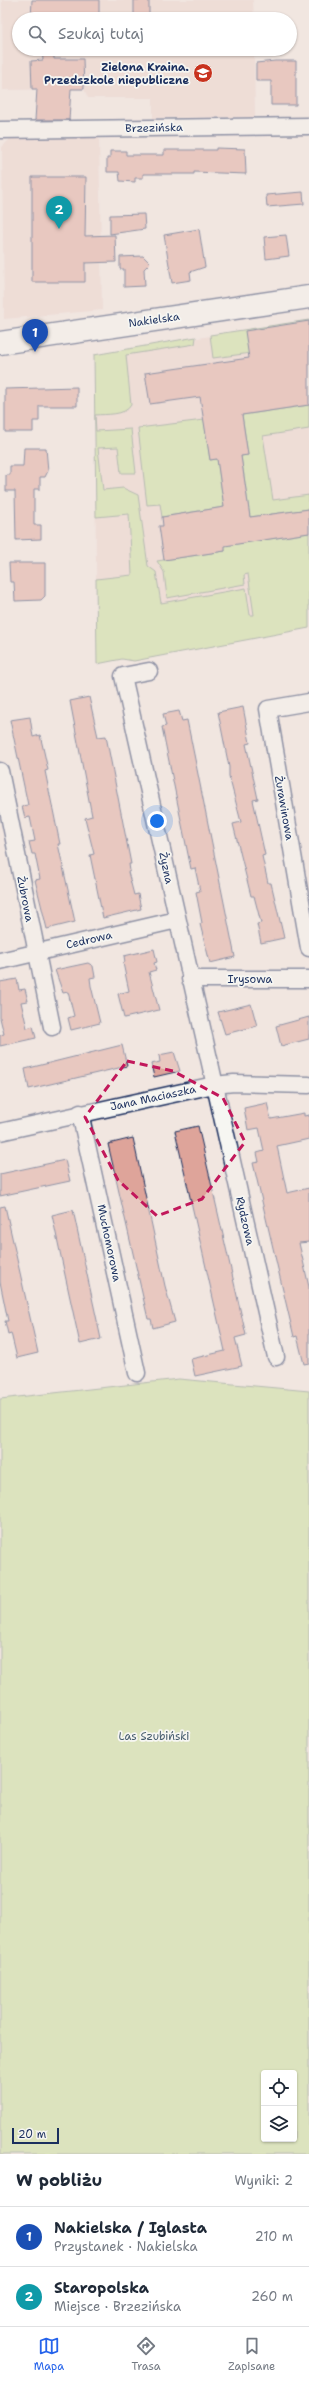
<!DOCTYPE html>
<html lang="pl">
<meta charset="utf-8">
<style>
:root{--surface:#fff;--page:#f2f2f3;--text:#1f2937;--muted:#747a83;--line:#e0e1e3;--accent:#2563eb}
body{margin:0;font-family:"Shantell Sans",sans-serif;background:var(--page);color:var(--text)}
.controls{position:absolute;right:12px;bottom:12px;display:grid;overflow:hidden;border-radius:4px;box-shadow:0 1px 3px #0004}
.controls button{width:36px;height:36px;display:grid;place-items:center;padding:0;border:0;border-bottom:1px solid var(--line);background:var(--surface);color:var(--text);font:20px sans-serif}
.scale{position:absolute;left:12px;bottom:10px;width:47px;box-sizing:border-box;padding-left:4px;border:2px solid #1b2f5e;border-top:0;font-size:11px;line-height:14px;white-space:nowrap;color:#1b2f5e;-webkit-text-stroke:3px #f6f6f2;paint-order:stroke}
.you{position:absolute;left:157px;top:821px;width:14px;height:14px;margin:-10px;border:3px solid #fff;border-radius:50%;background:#1a73e8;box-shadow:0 0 0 6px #1a73e833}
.badge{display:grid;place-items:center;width:26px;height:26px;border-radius:50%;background:var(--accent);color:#fff;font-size:13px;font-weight:700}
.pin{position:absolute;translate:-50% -33px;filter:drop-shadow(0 1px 2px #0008)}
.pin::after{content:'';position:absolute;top:21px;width:14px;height:12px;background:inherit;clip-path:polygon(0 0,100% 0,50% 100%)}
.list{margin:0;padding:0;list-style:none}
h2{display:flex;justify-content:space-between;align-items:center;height:52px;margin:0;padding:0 16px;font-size:17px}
h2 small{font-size:13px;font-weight:400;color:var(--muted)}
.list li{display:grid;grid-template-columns:26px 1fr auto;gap:12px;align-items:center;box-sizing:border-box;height:60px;padding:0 16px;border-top:1px solid var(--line)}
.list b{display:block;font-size:15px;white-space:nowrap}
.list p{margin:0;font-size:13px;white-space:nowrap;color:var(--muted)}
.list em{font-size:13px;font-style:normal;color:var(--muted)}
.icon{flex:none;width:22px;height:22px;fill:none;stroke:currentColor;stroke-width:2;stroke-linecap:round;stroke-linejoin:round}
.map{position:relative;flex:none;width:309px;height:2154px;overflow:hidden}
.search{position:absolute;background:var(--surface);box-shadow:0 1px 3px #0004;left:12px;right:12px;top:12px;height:44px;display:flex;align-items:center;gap:10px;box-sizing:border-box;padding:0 14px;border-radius:22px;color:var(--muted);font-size:15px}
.sheet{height:172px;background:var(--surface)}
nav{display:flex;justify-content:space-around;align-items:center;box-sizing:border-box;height:56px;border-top:1px solid var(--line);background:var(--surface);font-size:11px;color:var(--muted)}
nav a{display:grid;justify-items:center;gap:2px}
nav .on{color:var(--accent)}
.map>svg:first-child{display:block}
.built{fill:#ebd2cb}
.green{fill:#c4df95;stroke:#70877a;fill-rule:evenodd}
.building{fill:#dea49a;stroke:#1b2f5e}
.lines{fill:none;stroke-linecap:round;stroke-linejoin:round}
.street-casing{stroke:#1b2f5e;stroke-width:19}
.secondary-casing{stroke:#1b2f5e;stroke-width:25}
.street{stroke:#f6f6f2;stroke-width:16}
.secondary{stroke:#f6f6f2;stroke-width:22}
.marked{fill:none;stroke:#c2185b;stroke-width:3;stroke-dasharray:8 5;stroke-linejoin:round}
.labels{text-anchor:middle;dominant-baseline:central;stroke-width:3.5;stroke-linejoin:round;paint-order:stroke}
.poi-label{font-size:11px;font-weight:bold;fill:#1b2f5e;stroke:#f6f6f2;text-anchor:end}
.street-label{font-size:11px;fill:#1b2f5e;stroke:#f6f6f2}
.park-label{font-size:11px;fill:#455b6c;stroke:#f6f6f2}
</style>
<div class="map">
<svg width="309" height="2154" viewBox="0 0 309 2154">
<rect width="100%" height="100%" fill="#f1e6e0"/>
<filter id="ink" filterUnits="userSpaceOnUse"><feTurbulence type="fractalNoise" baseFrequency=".025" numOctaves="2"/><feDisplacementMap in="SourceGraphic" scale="8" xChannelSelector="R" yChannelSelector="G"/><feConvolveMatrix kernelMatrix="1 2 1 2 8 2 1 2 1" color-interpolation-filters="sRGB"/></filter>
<g filter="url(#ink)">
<g class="built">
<path d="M2,0h251l1,19h-235v30h235l1,68 -102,1v-20h-65l-4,-9 -81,1z"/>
<path d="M99,136l3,174 -98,9 -2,-172 9,-9z"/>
<path d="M309,320v308l-175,33 -12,-2 -25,5 -3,-309z"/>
</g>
<g class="green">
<path d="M309,320v17l-42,14 -54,7 -3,-23z"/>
<path d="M196,337l-1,7 -69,11 5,50c-6,11 -25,9 -36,10l1,16 35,-2 5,44h-15l-3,-26 -20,1 5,42 20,-2 15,7 10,71 8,6 5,31 85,-15 4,27h4l-6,-41 -4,1 1,9 -78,14 -3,-26 -7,-11 68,-10 -1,-7 6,1 79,-12v95l-175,33 -12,-2 -25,5 -1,-85 36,-4 -3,-61 -33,3 -2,-162z"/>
<path d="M309,405v24l-46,7 10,64 36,-5v14l-59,8 -9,-61 7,-1 -6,-40z"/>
<path d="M204,420l6,40 7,-1 7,48 -62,10 -2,-13 -13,1 -9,-77z"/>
<path d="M179,1379l130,12v763h-309v-755zM264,2073h30v66h-30z"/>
</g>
<g class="building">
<path d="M32,0h67v19h-68z"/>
<rect x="134" y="0" width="15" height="19"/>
<path d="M42,49h12v10h29l1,30h-13l-2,31h-34l2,-31h-5l-1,-28 12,-1z"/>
<path d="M275,61h21v44h-25v-24h-15v-18z"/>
<path d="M216,148l29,1 1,25 -52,-2v2h-51v4h-8v4l-15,-1 -1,-9h-12v-14h3v-7h16v4h38v-5h52z"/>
<path d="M32,177h54l-1,59 30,-1 1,27 -31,1v19h-53z"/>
<path d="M303,192l1,12 -37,3 -1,-12z"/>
<path d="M144,214l1,15 -35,5v-19z"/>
<path d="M199,229l6,38 -15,5 1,8 -19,3 -8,-48z"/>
<path d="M286,235l3,21 -23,3 -2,-22z"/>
<path d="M143,256l7,7 -6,6 1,17 -21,1v-18h-4v-12z"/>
<path d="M309,321v84l-67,10 6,40 -7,1 9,61 59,-8v24l-84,13v5l-61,9 -5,-34h4l-1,-9 62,-10 -7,-48 -7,1 -10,-63 -50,7 -5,-31 104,-15 -4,-27z"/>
<path d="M77,387v19h-38v15h-6v11h-28v-43z"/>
<path d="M24,448h22l2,23 -3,6h-5v12h-6v36h7v14l-25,1 -1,-49h-9v-16h4v-9h13z"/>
<path d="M9,563h36v33l-4,4 -26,1 -1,-19h-4z"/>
<path d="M89,697l9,40 8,-1 25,128h-2l1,7 -2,1 6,23 4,-1 3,15 -38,9 -13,-63 4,-1 -9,-36 7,-2 -22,-115z"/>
<path d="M243,707l7,36 -4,1 12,55 -5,1 12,55 -3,1 6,27h3l13,55 -23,5 -4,-19 4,-1 -7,-27h-3l-18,-72 8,-2 -12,-46v-9l-11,-55z"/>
<path d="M179,711l3,10 5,-1 48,237 -25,6 -10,-39 2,-1 -6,-31 4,-1 -5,-23 -4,1 -29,-142 4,-1 -3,-12z"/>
<path d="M30,717l3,20 7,-2 4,17 4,18 -3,1 15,73h-2l17,78 -28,7 -12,-49 5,-1 -5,-25h-3l-3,-12 6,-1 -5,-24 -5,1 -3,-12 6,-1 -18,-85z"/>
<path d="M154,949l3,13 -3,1 2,7 -7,2 10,38 -35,8 -6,-24 11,-3 -6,-28 2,-1 -1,-6z"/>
<path d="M88,963l5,3 2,11 -5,1 1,8 9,37 -29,7 -3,-12 6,-2 -6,-24 -5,1 -8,-23z"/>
<path d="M17,979l2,11 6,-1 3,12 -7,1 6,26 6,-2 3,12 -36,8v-11l4,-1 -4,-16v-36z"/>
<path d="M251,1004l6,22 -32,8 -7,-22z"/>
<path d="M309,1017v22l-28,7 -5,-20z"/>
<path d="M122,1045l5,21 -98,23 -4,-20z"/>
<path d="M174,1052l6,19 -26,6 -3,-13 9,-2 -1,-7z"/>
<path d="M267,1103l4,16 33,-6v3l5,-1v24l-32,7 10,47 22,-5v54l-10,1 10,44v76l-5,1 -7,-28 -3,1 -41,-174 6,-1 -2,-9 7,-2 -5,-23 -11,2 -4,-22z"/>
<path d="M198,1126l48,209 -11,3 7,28 -47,10 -4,-17 34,-8 -50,-220z"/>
<path d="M133,1138l32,148 10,36 -22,6 -2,-9h-3l-40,-175z"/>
<path d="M65,1160l5,21 -70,15v-22z"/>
<path d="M5,1206l33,147 -21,5 -6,-25 -3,1 -3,-13h3l-8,-39v-75z"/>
<path d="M73,1210l28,129 -21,5 -28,-129z"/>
</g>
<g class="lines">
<defs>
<g id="street">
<path d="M0,130l309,-4"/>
<path d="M149,671l-26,5 153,681"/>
<path d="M309,702l-41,7 41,239"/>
<path d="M0,771l52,256"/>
<path d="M0,961l177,-41"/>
<path d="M190,979h119"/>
<path d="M80,1113l57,260"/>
<path d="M0,1132l214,-47 20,-2 75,2"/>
</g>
<path id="secondary" d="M0,343l309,-46"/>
</defs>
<use href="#street" class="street-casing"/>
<use href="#secondary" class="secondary-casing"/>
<use href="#street" class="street"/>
<use href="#secondary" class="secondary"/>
</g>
</g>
<path d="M0 0H309V2154H0ZM127,1061l46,10 50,27 22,44 -43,57 -45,17 -39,-36 -33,-63z" fill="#f1e6e0" fill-opacity=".55" fill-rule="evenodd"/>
<path class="marked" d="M127,1061l46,10 50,27 22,44 -43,57 -45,17 -39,-36 -33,-63z"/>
<defs>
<symbol id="school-disc" viewBox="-11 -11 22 22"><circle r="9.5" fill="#c8321e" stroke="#f6f6f2"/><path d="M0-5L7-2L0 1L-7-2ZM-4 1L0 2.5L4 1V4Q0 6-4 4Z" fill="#fff"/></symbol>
</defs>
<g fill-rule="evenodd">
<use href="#school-disc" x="192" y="62" width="22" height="22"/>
</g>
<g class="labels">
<g class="poi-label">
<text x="189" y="67">Zielona Kraina.<tspan x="189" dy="13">Przedszkole niepubliczne</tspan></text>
</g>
<g class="street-label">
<text transform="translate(154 128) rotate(-1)">Brzezińska</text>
<text transform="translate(154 320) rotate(-8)">Nakielska</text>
<text transform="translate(284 808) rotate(80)">Żurawinowa</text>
<text transform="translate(166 868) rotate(78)">Żyzna</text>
<text transform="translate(25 899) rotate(79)">Żubrowa</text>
<text transform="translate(89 940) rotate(-13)">Cedrowa</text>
<text x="250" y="979">Irysowa</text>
<text transform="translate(153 1098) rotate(-12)">Jana Maciaszka</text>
<text transform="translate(245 1221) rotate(77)">Rydzowa</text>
<text transform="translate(109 1243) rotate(78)">Muchomorowa</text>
</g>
<g class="park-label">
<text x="154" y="1736">Las Szubiński</text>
</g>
</g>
</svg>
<div class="controls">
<button><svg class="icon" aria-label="locate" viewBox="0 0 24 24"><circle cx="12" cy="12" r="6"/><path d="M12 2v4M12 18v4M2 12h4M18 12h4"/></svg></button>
<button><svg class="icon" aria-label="layers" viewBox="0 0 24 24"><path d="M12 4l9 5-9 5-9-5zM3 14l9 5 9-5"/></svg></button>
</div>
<div class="scale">20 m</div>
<div class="you"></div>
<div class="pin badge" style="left:35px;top:352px;background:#1a4fb4">1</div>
<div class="pin badge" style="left:59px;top:229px;background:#0f9aa8">2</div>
<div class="search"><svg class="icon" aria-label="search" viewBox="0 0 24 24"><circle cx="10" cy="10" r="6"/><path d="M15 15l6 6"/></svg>Szukaj tutaj</div>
</div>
<section class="sheet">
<h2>W pobliżu<small>Wyniki: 2</small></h2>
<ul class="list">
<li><span class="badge" style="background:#1a4fb4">1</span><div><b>Nakielska / Iglasta</b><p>Przystanek · Nakielska</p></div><em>210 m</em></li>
<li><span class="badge" style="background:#0f9aa8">2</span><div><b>Staropolska</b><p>Miejsce · Brzezińska</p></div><em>260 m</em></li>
</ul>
</section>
<nav>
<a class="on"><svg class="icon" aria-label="map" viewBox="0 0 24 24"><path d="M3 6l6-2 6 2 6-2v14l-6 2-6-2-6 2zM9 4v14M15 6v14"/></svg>Mapa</a>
<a><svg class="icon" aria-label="directions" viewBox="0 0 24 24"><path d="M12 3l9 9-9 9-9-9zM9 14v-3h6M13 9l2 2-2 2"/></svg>Trasa</a>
<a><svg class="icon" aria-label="saved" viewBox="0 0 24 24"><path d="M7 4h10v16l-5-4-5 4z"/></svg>Zapisane</a>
</nav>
